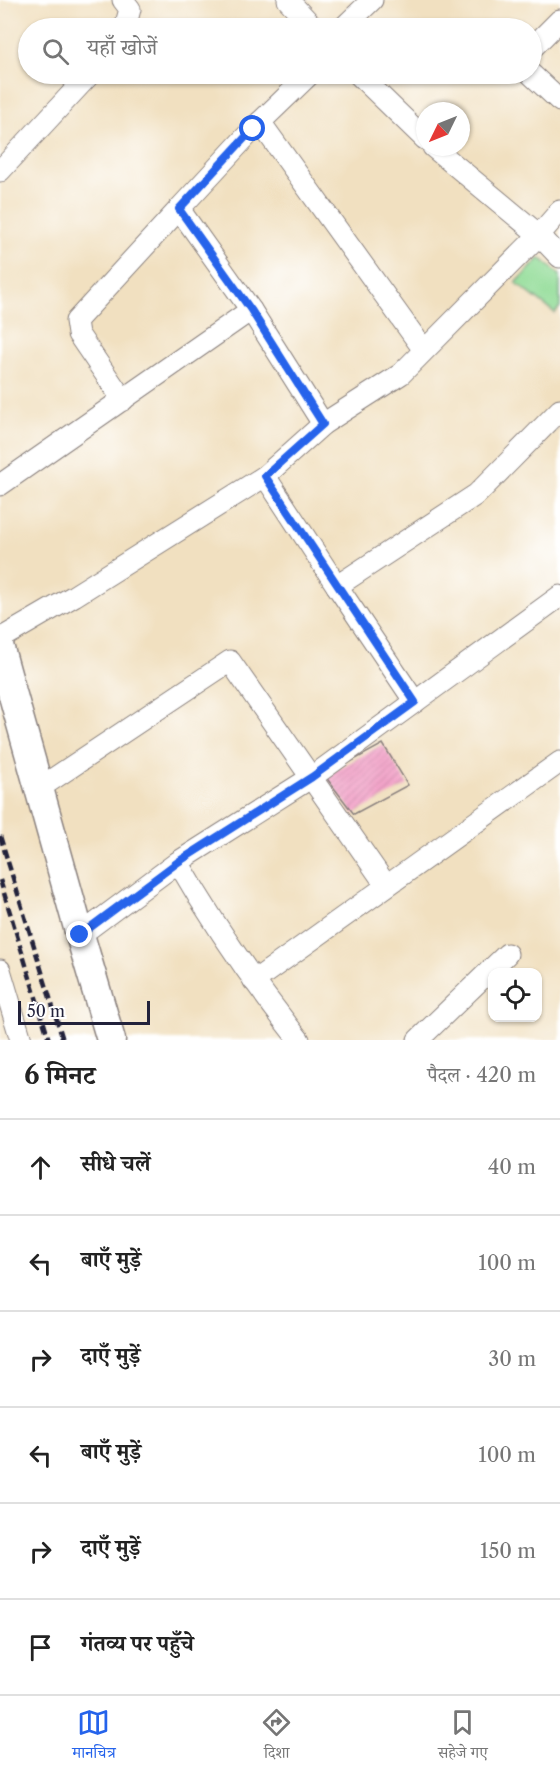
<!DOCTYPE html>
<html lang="hi">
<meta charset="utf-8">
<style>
:root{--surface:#fff;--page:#f2f2f2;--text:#222;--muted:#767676;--line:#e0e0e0;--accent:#2563eb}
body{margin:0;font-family:"Libre Caslon Text","Noto Serif Devanagari",serif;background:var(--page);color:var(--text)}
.controls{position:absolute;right:18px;bottom:18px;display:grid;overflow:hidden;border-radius:12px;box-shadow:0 2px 4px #0004}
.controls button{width:54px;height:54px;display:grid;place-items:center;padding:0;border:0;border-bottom:2px solid var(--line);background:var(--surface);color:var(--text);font:30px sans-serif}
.compass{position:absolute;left:416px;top:102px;width:54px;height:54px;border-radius:50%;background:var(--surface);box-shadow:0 2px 4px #0004;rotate:227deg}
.scale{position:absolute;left:18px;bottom:15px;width:132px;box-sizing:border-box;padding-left:6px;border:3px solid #22223b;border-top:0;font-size:16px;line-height:21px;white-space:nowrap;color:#22223b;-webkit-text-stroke:4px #fff;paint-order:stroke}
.stop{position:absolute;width:18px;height:18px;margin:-14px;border:4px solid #2563eb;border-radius:50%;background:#fff}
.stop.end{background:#2563eb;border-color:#fff;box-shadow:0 2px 6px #0008}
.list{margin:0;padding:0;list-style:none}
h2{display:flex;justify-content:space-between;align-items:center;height:78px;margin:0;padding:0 24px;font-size:26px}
h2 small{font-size:20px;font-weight:400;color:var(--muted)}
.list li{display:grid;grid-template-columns:39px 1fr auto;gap:18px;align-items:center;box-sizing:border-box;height:96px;padding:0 24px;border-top:2px solid var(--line)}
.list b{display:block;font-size:22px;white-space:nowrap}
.list em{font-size:20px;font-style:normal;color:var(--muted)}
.icon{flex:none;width:33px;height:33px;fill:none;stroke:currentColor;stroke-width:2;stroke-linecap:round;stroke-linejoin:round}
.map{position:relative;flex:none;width:560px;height:1040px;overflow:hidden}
.search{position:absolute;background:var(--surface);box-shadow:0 2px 4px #0004;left:18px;right:18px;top:18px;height:66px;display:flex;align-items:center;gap:15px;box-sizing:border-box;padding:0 21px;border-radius:33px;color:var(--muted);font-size:22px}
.sheet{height:654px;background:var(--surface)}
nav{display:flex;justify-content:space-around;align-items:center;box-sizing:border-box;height:84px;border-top:2px solid var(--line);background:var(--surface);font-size:16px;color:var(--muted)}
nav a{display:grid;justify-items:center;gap:3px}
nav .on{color:var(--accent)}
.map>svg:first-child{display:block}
.green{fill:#92dc97;stroke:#5a7f69;stroke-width:1.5}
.building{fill:url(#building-hatch)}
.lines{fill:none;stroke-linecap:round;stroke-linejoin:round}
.street-casing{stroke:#8a817e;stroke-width:23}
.secondary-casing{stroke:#8a817e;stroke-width:31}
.street{stroke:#fff;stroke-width:21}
.secondary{stroke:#fff;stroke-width:28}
.rail{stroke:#22223b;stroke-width:4.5;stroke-dasharray:9 4.5;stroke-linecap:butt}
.route{stroke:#2563eb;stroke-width:8}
</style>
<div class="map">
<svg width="560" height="1040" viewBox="0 0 560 1040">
<defs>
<pattern id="building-hatch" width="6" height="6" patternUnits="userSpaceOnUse" patternTransform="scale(1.5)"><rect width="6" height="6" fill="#f3a4c9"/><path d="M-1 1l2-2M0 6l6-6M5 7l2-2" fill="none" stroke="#d08dae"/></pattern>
</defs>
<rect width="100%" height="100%" fill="#fff"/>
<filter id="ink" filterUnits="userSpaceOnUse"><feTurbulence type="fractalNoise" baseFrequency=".0167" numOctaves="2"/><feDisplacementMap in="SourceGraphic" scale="12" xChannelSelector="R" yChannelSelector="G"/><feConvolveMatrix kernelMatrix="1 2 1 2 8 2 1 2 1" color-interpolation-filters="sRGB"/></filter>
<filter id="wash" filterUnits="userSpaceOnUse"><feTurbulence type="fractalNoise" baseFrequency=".008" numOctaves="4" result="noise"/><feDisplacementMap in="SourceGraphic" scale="24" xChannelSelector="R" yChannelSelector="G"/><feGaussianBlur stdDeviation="1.35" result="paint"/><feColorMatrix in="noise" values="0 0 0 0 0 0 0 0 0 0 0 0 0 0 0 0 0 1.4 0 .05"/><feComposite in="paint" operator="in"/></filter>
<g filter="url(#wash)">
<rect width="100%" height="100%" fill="#f1e0c0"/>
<path class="green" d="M540,258l20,17v32l-5,6 -39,-30z"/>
<g id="blocks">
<path class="building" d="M383,744l25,41 -54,29 -29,-38z"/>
</g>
</g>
<g filter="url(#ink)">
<use href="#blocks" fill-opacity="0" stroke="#8a817e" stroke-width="1.5"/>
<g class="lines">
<defs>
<g id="street">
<path d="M123,0l7,9 -5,19"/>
<path d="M288,0l26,28"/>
<path d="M343,28l29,-28"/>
<path d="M532,48l28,-28"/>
<path d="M358,74l67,65"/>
<path d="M531,74l29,27"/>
<path d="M260,122l164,228"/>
<path d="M433,147l106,88 21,22"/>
<path d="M0,171l90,-97"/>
<path d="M179,209l74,-80 57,-55"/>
<path d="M123,400l-45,-66 -2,-13 103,-112 72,101"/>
<path d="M265,476l72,110"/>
<path d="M0,485l251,-175 72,114"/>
<path d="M0,639l74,-43 191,-120 58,-52 78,-50 138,-139 21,-24"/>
<path d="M415,702l-78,-116 140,-92 83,-84"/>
<path d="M38,789l192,-128 156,224"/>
<path d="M178,862l134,-85 248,-181"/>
<path d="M80,935l98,-73c36,63 76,121 121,178"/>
<path d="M0,970l21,70"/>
<path d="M254,981l306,-219"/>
<path d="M418,1040l89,-86"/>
</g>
<path id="secondary" d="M0,649l80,286 31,105"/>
</defs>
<use href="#street" class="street-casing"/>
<use href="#secondary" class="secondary-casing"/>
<use href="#street" class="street"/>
<use href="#secondary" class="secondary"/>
<g class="rail">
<path d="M0,836l63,204"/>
<path d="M0,880l49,160"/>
</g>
</g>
</g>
<g class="lines" filter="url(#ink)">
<path class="route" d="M80,935l98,-73 134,-85 103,-75 -150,-226 58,-52 -72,-114 -72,-101 74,-80"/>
</g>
</svg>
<div class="controls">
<button><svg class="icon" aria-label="locate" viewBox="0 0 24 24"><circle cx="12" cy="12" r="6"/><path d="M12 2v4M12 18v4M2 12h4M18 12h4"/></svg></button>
</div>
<svg class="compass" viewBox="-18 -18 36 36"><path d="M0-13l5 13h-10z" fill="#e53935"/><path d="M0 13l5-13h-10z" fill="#767676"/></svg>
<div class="scale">50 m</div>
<div class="stop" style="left:253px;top:129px"></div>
<div class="stop end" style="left:80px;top:935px"></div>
<div class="search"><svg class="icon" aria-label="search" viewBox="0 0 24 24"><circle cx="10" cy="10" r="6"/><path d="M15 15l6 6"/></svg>यहाँ खोजें</div>
</div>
<section class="sheet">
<h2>6 मिनट<small>पैदल · 420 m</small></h2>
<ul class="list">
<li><svg class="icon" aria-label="ahead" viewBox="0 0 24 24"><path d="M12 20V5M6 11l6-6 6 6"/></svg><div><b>सीधे चलें</b></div><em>40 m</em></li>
<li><svg class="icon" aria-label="left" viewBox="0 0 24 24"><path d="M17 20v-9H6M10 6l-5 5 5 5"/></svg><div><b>बाएँ मुड़ें</b></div><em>100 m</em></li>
<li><svg class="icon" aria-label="right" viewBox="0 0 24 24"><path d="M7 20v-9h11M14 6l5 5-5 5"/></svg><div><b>दाएँ मुड़ें</b></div><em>30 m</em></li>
<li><svg class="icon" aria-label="left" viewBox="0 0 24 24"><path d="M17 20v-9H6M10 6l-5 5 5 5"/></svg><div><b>बाएँ मुड़ें</b></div><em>100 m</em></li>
<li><svg class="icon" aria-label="right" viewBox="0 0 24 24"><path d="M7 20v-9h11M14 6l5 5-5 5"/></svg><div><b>दाएँ मुड़ें</b></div><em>150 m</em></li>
<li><svg class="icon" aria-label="arrive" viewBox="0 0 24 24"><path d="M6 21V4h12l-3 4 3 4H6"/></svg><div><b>गंतव्य पर पहुँचे</b></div></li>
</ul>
</section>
<nav>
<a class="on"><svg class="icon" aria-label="map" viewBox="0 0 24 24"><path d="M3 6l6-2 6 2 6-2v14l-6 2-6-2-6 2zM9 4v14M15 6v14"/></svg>मानचित्र</a>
<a><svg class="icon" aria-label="directions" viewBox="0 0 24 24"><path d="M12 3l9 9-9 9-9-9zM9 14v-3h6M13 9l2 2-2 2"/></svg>दिशा</a>
<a><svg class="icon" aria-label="saved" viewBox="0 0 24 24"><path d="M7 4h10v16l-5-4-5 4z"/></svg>सहेजे गए</a>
</nav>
